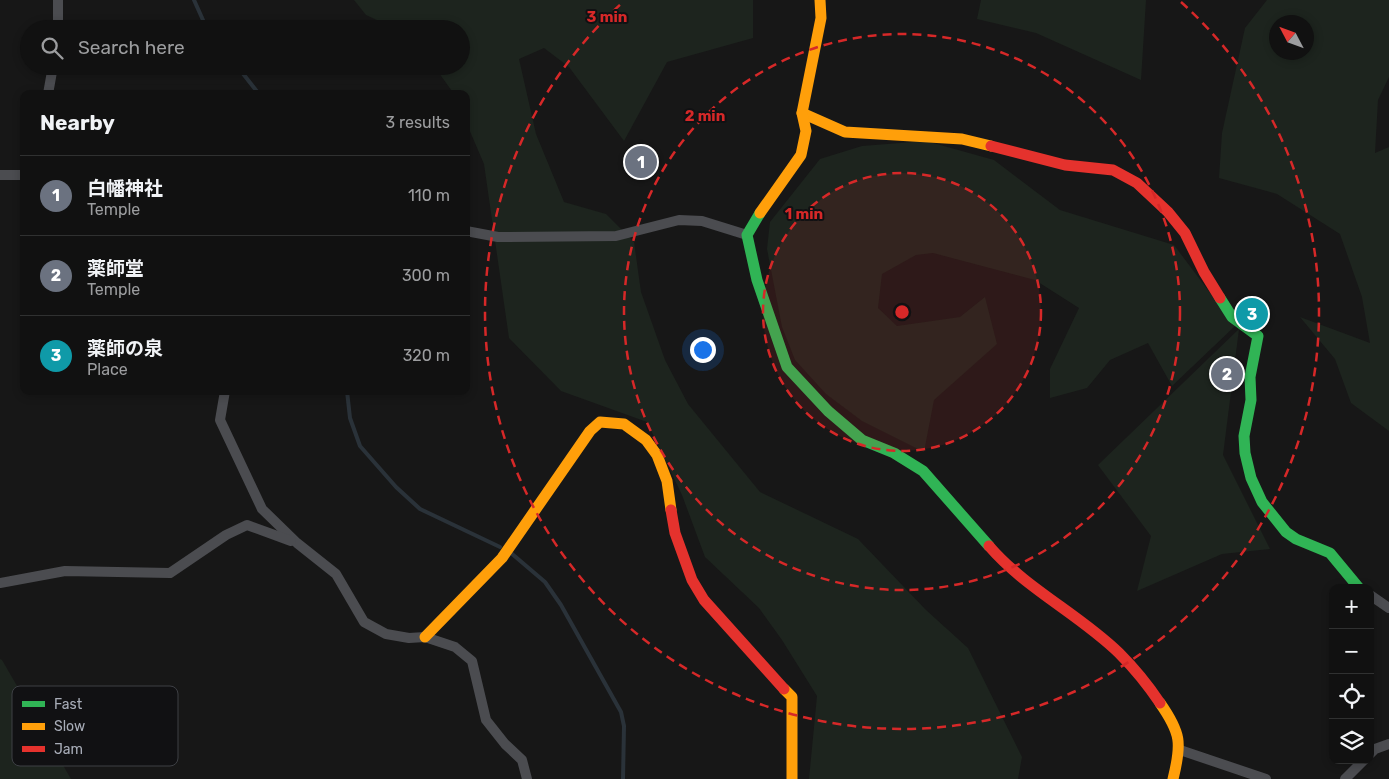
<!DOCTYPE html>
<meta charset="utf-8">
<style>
:root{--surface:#111;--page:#1e1f1f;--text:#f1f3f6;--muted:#9c9d9f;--line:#303131;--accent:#7c3aed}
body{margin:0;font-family:Rubik,"Noto Sans JP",sans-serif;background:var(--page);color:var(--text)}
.controls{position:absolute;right:15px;bottom:15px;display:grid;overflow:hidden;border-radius:10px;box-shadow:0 2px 8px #0003}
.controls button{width:45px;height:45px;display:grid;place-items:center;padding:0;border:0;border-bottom:1px solid var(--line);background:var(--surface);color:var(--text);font:25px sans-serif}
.compass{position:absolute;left:1269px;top:15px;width:45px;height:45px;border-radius:50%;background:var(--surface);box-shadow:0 2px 8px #0003;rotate:311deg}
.you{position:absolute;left:702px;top:349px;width:18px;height:18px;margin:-12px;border:4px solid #fff;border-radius:50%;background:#1a73e8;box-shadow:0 0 0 8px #1a73e833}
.badge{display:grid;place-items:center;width:32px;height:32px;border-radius:50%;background:var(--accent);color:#fff;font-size:16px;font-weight:700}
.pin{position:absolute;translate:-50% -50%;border:2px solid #fff;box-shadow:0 1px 5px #0006}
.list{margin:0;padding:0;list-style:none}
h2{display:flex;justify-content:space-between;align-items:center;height:65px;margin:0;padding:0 20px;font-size:21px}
h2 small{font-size:16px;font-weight:400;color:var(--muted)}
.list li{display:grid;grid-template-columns:32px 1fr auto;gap:15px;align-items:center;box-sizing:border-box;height:80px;padding:0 20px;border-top:1px solid var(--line)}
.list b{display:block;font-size:19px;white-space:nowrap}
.list p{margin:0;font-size:16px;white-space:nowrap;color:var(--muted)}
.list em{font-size:16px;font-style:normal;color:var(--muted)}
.icon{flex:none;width:28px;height:28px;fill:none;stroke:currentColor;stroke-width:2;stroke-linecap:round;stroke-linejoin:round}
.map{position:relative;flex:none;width:1389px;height:779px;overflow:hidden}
.search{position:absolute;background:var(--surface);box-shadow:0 2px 8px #0003;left:20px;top:20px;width:450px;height:55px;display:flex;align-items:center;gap:12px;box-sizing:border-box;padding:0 18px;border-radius:28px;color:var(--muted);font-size:19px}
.panel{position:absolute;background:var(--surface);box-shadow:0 2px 8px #0003;left:20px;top:90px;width:450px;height:305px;border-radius:10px}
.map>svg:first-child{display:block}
.green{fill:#1d241e;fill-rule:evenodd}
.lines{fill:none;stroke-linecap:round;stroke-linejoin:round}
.stream{stroke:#2a3239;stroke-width:4}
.street{stroke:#4b4c50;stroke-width:10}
.fast{stroke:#30b455;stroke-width:11}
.slow{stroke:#ff9f0a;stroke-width:11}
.jam{stroke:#e5322d;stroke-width:11}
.ring{fill:none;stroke:#d62828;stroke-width:2.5;stroke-dasharray:9 6}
.key{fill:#111113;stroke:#3e4045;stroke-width:1}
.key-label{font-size:14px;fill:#a8adb8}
.centre{fill:#d62828;stroke:#111113;stroke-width:2.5}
.ring-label{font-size:15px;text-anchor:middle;font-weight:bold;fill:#d62828;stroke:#111113;stroke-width:4;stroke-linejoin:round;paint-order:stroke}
</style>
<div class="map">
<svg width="1389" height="779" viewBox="0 0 1389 779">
<rect width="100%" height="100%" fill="#171717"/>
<g class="green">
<path d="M354,0h399v38l-86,24 -43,79 -55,-74 -25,-19 -25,11 17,75 28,68 42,12 28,28 7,50 24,68 23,44 72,88 98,47 68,71 42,38 54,109 -4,22h-209l8,-83 -35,-56 -23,-32 -54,-51 -23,-62 -35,-73 -86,-31 -52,-53 -25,-174 -18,-42v-28h-12l-20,-28h27v-37h-65l-30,-14z"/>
<path d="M981,0h165l-5,80 -105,-47 -59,-14z"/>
<path d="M1267,0h122v77l-11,23 -3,53 14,-6v284l-38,-28 -16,-44 -35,-42 70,26 -8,-46 -22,-63 -63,-40 -58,-16 3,-45 23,-105zM1276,22h30v30h-30z"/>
<path d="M926,141l68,19 66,50 114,35 61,81 -63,60 -24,-43 -38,17 -23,28 -37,10v-29l29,-61 -44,-28 -102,-27 -17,2 -34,19 -4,34 19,18 63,-9 25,-20 12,47 -63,56 -10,52 -62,-31 -36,-27 -31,-34 -13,-33 -15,-78 3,-27 50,-63 42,-13z"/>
<path d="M1239,329l-16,126 47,94 -48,5 -85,37 14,-55 -53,-71z"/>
<path d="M0,659l2,1 69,119h-71z"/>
</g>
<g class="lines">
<g class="stream">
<path d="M194,0l13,29"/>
<path d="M237,66l22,28"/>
<path d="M347,391l3,27 10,28 36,41 24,22 80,38"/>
<path d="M511,553l34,29 16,23 60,107 3,14 -1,53"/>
</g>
<g class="street">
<path d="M58,0v29"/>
<path d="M48,94l5,-28"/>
<path d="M0,175h24"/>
<path d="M466,231l32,6 118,-1 63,-16 23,1 45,14"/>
<path d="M225,391l-5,29 42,89 35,34 39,31 28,48 22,12 23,4 16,-1 30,10 17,14 14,59 19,24 17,16 5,19"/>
<path d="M0,583l65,-12 105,2 56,-38 21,-10 44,16"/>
<path d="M1370,595l19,13"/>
<path d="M1180,750l86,29"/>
<path d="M1370,754l5,-5 14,-5"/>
<path d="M1345,779l19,-19"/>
</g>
<g class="fast">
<path d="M760,213l-13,22 10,45 30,87 41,44 34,29 32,13 29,18 66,75"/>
<path d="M1220,298l12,19 26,19 -8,41 1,23 -7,36 1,17 6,25 11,24 24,30 10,7 34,14 29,35"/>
</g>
<g class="slow">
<path d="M802,113l43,19 117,7 29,7"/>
<path d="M760,213l41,-58 5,-24 -4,-18 19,-95 -1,-18"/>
<path d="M425,637l77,-79 88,-127 10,-9 24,2 22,16 11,15 10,26 4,29"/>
<path d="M784,689l8,8v82"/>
<path d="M1160,703c21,30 22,40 13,76"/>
</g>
<g class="jam">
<path d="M991,146l74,19 48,5 24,13 31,29 17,21 19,39 16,26"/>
<path d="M671,510l4,23 17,47 12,20 80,89"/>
<path d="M989,546c37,43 90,68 130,107 15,15 29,32 41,50"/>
</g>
</g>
<circle cx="902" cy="312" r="139" fill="#d62828" fill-opacity=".12"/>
<g class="ring">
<circle cx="902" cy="312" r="139"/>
<circle cx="902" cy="312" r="278"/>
<path d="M1181 2A417 417 0 1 1 623 2"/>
</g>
<rect x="12" y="686" width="166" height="80" rx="8" class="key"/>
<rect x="22" y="701" width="23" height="6" fill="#30b455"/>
<rect x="22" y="723" width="23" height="7" fill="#ff9f0a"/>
<rect x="22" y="746" width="23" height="6" fill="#e5322d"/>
<g class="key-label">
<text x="54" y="709">Fast</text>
<text x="54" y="731">Slow</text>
<text x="54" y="754">Jam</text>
</g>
<circle cx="902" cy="312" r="8" class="centre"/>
<g class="ring-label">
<text x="607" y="22">3 min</text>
<text x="705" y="121">2 min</text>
<text x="804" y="219">1 min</text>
</g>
</svg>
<div class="controls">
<button>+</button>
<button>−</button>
<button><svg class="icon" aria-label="locate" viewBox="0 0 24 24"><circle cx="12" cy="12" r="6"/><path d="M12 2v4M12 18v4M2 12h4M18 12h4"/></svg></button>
<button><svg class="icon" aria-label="layers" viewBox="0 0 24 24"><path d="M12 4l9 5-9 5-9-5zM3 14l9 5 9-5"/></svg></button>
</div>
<svg class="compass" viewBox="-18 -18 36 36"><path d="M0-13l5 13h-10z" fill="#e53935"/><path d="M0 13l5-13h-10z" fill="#9c9d9f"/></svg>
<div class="you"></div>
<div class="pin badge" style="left:641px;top:162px;background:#6b7280">1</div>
<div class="pin badge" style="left:1227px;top:374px;background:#6b7280">2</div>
<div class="pin badge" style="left:1252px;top:314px;background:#0f9aa8">3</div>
<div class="search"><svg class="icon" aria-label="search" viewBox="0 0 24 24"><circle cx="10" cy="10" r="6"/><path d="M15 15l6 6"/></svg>Search here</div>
<section class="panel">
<h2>Nearby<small>3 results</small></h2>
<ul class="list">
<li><span class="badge" style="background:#6b7280">1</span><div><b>白幡神社</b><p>Temple</p></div><em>110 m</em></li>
<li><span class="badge" style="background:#6b7280">2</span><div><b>薬師堂</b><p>Temple</p></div><em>300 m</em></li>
<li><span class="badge" style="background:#0f9aa8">3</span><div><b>薬師の泉</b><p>Place</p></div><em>320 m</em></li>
</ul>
</section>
</div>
